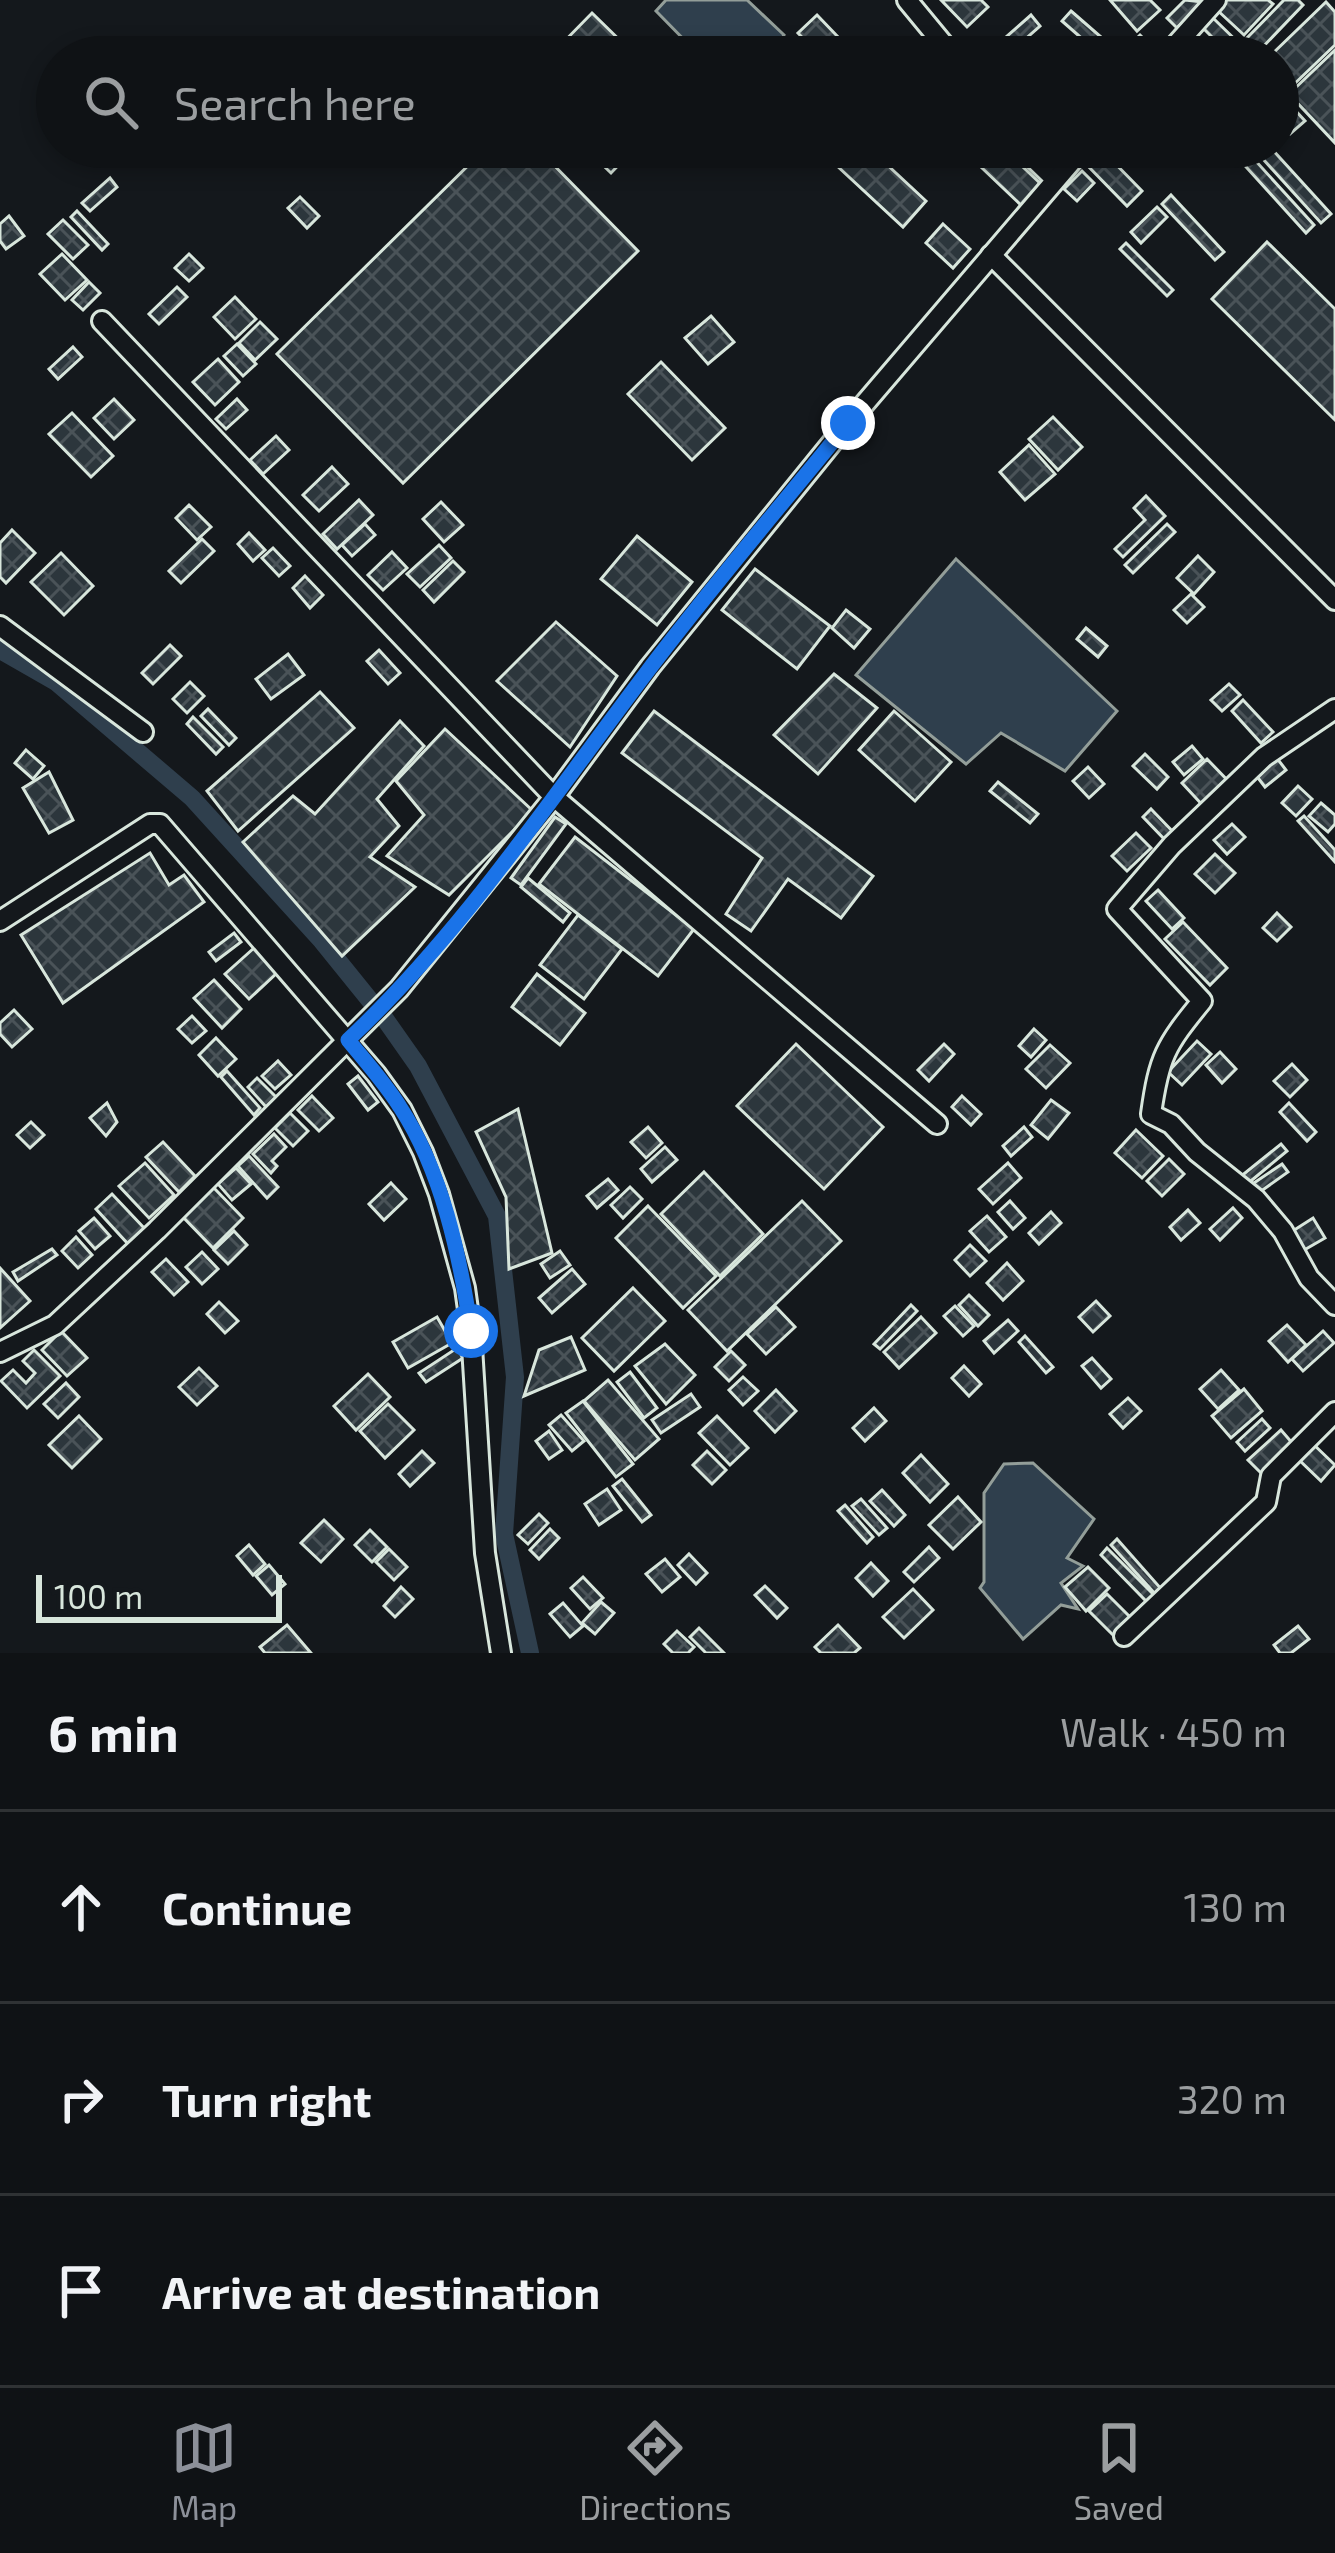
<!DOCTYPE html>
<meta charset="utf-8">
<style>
:root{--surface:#0f1215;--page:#1d2022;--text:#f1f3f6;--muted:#9b9ea0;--line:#2f3234;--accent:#8c9099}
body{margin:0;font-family:"Exo 2",sans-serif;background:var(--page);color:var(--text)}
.scale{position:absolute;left:36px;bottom:30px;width:246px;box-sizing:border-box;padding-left:12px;border:6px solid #d8e6dc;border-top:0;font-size:33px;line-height:42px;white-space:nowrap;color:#d8e6dc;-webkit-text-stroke:9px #14181c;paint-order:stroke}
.stop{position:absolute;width:36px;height:36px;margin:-27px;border:9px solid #1a73e8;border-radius:50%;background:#fff}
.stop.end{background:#1a73e8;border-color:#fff;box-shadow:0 3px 12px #0008}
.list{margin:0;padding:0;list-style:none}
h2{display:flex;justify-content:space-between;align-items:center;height:156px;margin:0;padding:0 48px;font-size:51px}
h2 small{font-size:39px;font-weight:400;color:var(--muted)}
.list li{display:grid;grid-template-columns:78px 1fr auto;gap:36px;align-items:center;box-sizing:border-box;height:192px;padding:0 48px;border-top:3px solid var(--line)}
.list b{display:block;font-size:45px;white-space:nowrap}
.list em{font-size:39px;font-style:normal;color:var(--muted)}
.icon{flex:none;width:66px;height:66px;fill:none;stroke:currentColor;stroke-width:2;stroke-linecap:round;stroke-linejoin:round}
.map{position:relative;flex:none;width:1335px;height:1653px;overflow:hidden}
.search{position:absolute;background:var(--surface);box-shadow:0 6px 18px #0003;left:36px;right:36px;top:36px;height:132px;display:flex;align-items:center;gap:30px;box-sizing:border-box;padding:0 42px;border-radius:66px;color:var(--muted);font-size:45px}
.sheet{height:732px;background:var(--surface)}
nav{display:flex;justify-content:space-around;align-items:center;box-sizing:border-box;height:168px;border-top:3px solid var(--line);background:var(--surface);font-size:33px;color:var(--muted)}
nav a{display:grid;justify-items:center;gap:6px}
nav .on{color:var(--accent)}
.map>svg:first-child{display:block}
.water{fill:#2f3f4d;stroke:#939e99;stroke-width:3}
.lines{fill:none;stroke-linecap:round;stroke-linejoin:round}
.canal{stroke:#2f3f4d;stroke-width:18}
.building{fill:url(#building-cross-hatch);stroke:#d8e6dc;stroke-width:3}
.minor-casing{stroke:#d8e6dc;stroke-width:24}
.minor{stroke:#14181c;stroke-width:18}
.route{stroke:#1a73e8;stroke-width:15}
</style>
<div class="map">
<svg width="1335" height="1653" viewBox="0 0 1335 1653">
<defs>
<pattern id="building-cross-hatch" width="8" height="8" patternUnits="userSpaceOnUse" patternTransform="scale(3)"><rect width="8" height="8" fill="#2c363c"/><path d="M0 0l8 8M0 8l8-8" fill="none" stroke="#4a5358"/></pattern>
</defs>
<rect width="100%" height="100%" fill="#14181c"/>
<g class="water">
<path d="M666,0h81l37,35 -14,22h-69l-45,-46z"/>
<path d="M956,559l161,152 -52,60 -64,-38 -35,31 -110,-89z"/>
<path d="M1033,1463l61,56 -27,39 16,8 -22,17 17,26 -17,-4 -38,34 -43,-51 4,-6v-89l20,-29z"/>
</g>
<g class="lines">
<path class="canal" d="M0,650l56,32 136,116 130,143 63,78 33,47 79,150 18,161 -11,157 26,119"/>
</g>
<g class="building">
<path d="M941,0h40l7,7 -21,20z"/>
<path d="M1110,0h40l10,10 -23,21z"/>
<path d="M1185,0l18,2 -26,26 -10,-10z"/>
<path d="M1224,0h44l5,4 -29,31 -28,-26z"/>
<path d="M1284,0h14l5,5 -44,46 -13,-12z"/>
<path d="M1326,2l9,10v33l-46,44 -11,-11v-21h-9z"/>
<path d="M1071,11l53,46h-21l-41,-36z"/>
<path d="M592,13l45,44h-88z"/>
<path d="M817,15l21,22 -19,18 -21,-22z"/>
<path d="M1031,15l9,11 -35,31h-12l-4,-5z"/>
<path d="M1213,18l38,37 -2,2h-17l-29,-29z"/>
<path d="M1140,35l17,17 -5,5h-18l-8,-8z"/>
<path d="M1335,50v93l-46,-49z"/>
<path d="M1283,97l22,24 -15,13 -12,-13v-19z"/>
<path d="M487,147h49l102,104 -235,232 -126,-129z"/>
<path d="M584,147h52l-25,26z"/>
<path d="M852,147h16l58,54 -23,26 -67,-62z"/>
<path d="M960,147h42l41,39 -20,21z"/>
<path d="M1228,147h15l71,78 -8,8z"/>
<path d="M1252,147h18l61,67 -10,9z"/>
<path d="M1100,148l42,43 -15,15 -42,-43z"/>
<path d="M1082,171l12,12 -17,18 -13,-12z"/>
<path d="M110,178l7,9 -27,24 -8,-8z"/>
<path d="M1171,195l53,57 -9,8 -53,-56z"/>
<path d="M300,197l19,19 -12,12 -19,-20z"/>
<path d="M1157,207l10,10 -26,26 -10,-11z"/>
<path d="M77,211l31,33 -6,6 -31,-33z"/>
<path d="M9,216l15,20 -18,13 -6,-8v-17z"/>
<path d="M63,220l25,25 -15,14 -25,-25z"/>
<path d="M943,224l27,25 -17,19 -27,-25z"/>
<path d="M1267,242l68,67v111l-123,-121z"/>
<path d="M1126,243l47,47 -6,6 -47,-47z"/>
<path d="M62,254l25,26 -22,20 -25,-26z"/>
<path d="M189,254l14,14 -14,13 -14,-13z"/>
<path d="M89,282l11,11 -17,17 -11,-10z"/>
<path d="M177,287l10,10 -28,27 -10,-10z"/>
<path d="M235,297l21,22 -21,20 -21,-22z"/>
<path d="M711,316l23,26 -26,22 -23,-26z"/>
<path d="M260,322l17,17 -22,21 -16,-17z"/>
<path d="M237,344l19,20 -13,12 -19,-20z"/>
<path d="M73,347l9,10 -24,22 -9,-10z"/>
<path d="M218,359l21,23 -24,23 -22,-23z"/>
<path d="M661,362l64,66 -33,32 -64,-66z"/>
<path d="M114,399l20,21 -20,19 -20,-21z"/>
<path d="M237,399l10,11 -21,19 -10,-10z"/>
<path d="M72,413l41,43 -22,21 -42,-43z"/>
<path d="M1053,417l29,30 -24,23 -29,-31z"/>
<path d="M276,436l13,14 -26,24 -13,-14z"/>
<path d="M1029,445l26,29 -30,26 -25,-28z"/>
<path d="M332,467l16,17 -29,27 -16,-16z"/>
<path d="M1146,496l19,20 -42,41 -8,-8 30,-29 -11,-12z"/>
<path d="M359,500l14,15 -36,34 -14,-15z"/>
<path d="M441,502l22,23 -19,17 -21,-23z"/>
<path d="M189,505l22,22 -14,13 -21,-22z"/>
<path d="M365,524l10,11 -23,21 -10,-11z"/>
<path d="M1167,524l8,8 -42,41 -8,-8z"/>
<path d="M12,530l23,23 -29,30 -6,-6v-34z"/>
<path d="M249,533l16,17 -12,11 -15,-17z"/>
<path d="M637,536l55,46 -35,43 -56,-46z"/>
<path d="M202,539l12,12 -33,32 -12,-12z"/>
<path d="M439,545l12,13 -31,29 -13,-13z"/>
<path d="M273,548l17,18 -11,10 -17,-18z"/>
<path d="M392,552l15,16 -24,22 -15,-15z"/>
<path d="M61,553l32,33 -29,29 -33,-33z"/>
<path d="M1198,556l16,16 -20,22 -17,-16z"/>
<path d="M453,561l11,11 -30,30 -11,-12z"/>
<path d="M755,569l75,57 -33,43 -75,-59z"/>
<path d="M305,576l18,19 -13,13 -17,-20z"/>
<path d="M1191,594l13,13 -17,16 -13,-13z"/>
<path d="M846,610l24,19 -16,19 -22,-20z"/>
<path d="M556,622l61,54 -47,71 -73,-66z"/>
<path d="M1086,628l21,18 -9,11 -21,-18z"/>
<path d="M170,645l11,11 -28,28 -11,-11z"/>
<path d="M379,650l21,23 -12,11 -21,-23z"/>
<path d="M288,654l16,21 -33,24 -15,-20z"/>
<path d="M834,674l43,34 -59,66 -44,-39z"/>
<path d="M190,682l14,14 -17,17 -14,-14z"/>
<path d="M1229,684l11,11 -18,16 -11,-11z"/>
<path d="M320,692l34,36 -116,103 -31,-40z"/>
<path d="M1243,700l30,32 -12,11 -29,-32z"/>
<path d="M208,709l28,29 -7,7 -28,-29z"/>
<path d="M654,711l219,165 -32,42 -53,-39 -37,52 -25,-17 36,-56 -140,-105z"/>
<path d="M894,711l57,51 -36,39 -56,-51z"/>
<path d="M193,717l30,30 -7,7 -29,-30z"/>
<path d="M400,721l24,25 -47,53 22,27 -29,31 45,30 -73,69 -99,-114 50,-46 22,18z"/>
<path d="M445,729l88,82 -84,84 -62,-39 37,-41 -28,-34z"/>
<path d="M1192,746l11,13 -19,16 -11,-13z"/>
<path d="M26,750l18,16 -11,13 -18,-16z"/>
<path d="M1145,754l23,23 -11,12 -24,-23z"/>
<path d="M1276,757l10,13 -21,17 -10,-13z"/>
<path d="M1207,759l26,27 -26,24 -25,-27z"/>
<path d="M1088,767l16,17 -15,14 -16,-17z"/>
<path d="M49,772l24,48 -24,13 -26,-45z"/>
<path d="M998,782l40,32 -8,9 -40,-32z"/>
<path d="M1298,786l14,13 -16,17 -14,-13z"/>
<path d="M1321,803l14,12v9l-7,8 -19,-16z"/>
<path d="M1151,809l26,27 -8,8 -26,-27z"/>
<path d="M1304,816l31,34v12l-37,-41z"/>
<path d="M555,817l11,7 -45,61 -10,-7z"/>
<path d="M1232,824l13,13 -18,17 -13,-14z"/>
<path d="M1136,833l15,15 -24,23 -15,-15z"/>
<path d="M575,837l119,92 -36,47 -119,-92z"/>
<path d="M150,853l19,32 15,-10 20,27 -141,101 -42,-68z"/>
<path d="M1215,854l20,19 -20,20 -20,-19z"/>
<path d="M528,878l42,35 -7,9 -42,-35z"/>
<path d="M1158,890l26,28 -12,11 -26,-28z"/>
<path d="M1277,913l14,14 -14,14 -14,-13z"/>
<path d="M578,915l44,34 -38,50 -44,-34z"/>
<path d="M1183,922l44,46 -17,17 -45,-46z"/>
<path d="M234,933l7,9 -25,19 -7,-9z"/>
<path d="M254,948l23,25 -28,26 -24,-25z"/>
<path d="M537,974l48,39 -25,32 -48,-38z"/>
<path d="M214,980l27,29 -19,19 -28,-30z"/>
<path d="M14,1010l18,19 -20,18 -12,-13v-11z"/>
<path d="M192,1016l14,15 -14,12 -14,-14z"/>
<path d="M1034,1029l12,11 -15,17 -12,-11z"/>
<path d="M216,1038l20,21 -18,17 -19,-21z"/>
<path d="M1197,1041l14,13 -29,31 -14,-13z"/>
<path d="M796,1044l87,83 -59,62 -87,-83z"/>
<path d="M944,1044l10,10 -25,27 -11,-11z"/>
<path d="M1050,1045l20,18 -24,25 -20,-19z"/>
<path d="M1220,1052l16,17 -14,14 -16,-18z"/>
<path d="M278,1061l13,14 -16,14 -13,-13z"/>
<path d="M1292,1064l15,16 -17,17 -16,-16z"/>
<path d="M227,1071l33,37 -6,7 -33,-38z"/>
<path d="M358,1076l20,26 -10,8 -20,-26z"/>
<path d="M257,1078l20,20 -10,10 -19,-21z"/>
<path d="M312,1096l21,22 -14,13 -21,-21z"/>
<path d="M962,1096l19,18 -10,11 -19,-18z"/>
<path d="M1051,1100l18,13 -21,26 -17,-14z"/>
<path d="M107,1103l10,19 -11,14 -16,-18z"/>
<path d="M1289,1103l27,29 -9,9 -27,-29z"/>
<path d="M518,1109l34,144 -43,16 -3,-72 -30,-65z"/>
<path d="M290,1113l18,18 -15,15 -18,-18z"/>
<path d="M31,1122l13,13 -14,13 -13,-13z"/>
<path d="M648,1127l14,16 -16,15 -15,-16z"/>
<path d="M1024,1127l8,10 -21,19 -8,-10z"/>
<path d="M1136,1130l27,26 -21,22 -27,-25z"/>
<path d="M274,1134l12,13 -14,14 5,5 -6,7 -18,-19z"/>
<path d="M163,1142l32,34 -16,16 -33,-35z"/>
<path d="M1281,1144l6,7 -41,34 -6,-8z"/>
<path d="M665,1147l12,13 -25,22 -11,-13z"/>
<path d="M249,1156l29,31 -11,11 -29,-32z"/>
<path d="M1169,1159l15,15 -22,22 -15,-15z"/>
<path d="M145,1163l29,32 -25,23 -30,-32z"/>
<path d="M1008,1163l13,15 -28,26 -14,-15z"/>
<path d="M1282,1164l6,8 -31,22 -6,-9z"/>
<path d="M236,1168l15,16 -19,16 -14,-16z"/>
<path d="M704,1172l59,62 -43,42 -59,-62z"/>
<path d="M608,1179l10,11 -21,18 -10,-12z"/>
<path d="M391,1183l15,16 -22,21 -15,-16z"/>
<path d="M213,1187l30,31 -30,30 -31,-32z"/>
<path d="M630,1187l12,12 -19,19 -12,-13z"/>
<path d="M112,1194l33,35 -16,16 -33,-36z"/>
<path d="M802,1201l39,40 -114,110 -39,-41z"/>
<path d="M1010,1201l15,17 -12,11 -15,-17z"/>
<path d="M648,1206l68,70 -33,32 -67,-70z"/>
<path d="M1233,1208l9,10 -22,22 -10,-11z"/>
<path d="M1188,1210l12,13 -19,17 -11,-13z"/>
<path d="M1051,1212l10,11 -22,21 -10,-11z"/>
<path d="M987,1216l19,21 -17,15 -19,-21z"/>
<path d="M94,1218l16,18 -15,13 -16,-18z"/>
<path d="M1313,1218l12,20 -26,15 -11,-19z"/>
<path d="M234,1231l13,14 -19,19 -14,-14z"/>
<path d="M76,1237l16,18 -14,13 -16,-17z"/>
<path d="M970,1245l16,16 -16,15 -15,-16z"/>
<path d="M52,1249l5,6 -39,26 -5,-9z"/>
<path d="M560,1251l10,14 -20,13 -9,-14z"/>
<path d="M202,1252l16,17 -16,15 -16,-17z"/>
<path d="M166,1259l22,23 -14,13 -22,-23z"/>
<path d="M1007,1263l16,18 -20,19 -16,-17z"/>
<path d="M0,1268l30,33 -30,27z"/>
<path d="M572,1269l13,15 -33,29 -13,-15z"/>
<path d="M633,1288l32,33 -51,50 -32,-33z"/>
<path d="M969,1295l20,20 -11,11 -19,-21z"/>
<path d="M1096,1301l14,15 -17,16 -14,-15z"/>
<path d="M219,1302l19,19 -13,12 -18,-19z"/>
<path d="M911,1305l6,6 -37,38 -6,-5z"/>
<path d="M955,1306l19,20 -11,10 -19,-20z"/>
<path d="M776,1307l19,20 -29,27 -19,-20z"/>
<path d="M437,1317l15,26 -44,25 -15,-26z"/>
<path d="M921,1317l15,16 -37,35 -15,-16z"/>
<path d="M1008,1320l10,11 -24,22 -10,-12z"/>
<path d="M1287,1325l19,20 -18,17 -19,-21z"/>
<path d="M61,1331l26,27 -20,18 -25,-26z"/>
<path d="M1323,1331l11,12 -31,28 -11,-12z"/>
<path d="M1025,1336l28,31 -7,6 -27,-31z"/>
<path d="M571,1337l14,33 -61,26 15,-46z"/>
<path d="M665,1344l30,31 -29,29 -31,-38z"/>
<path d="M457,1348l6,10 -37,24 -7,-9z"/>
<path d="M34,1350l26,26 -33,32 -26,-27 12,-11 13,13 9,-10 -12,-12z"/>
<path d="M731,1351l14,14 -16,16 -14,-14z"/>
<path d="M1092,1358l19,21 -10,9 -19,-22z"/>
<path d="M964,1366l17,18 -12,12 -17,-18z"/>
<path d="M199,1368l18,18 -20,19 -18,-18z"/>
<path d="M1221,1370l18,20 -21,19 -18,-20z"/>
<path d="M630,1372l27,36 -13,10 -27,-36z"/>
<path d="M368,1374l22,23 -34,33 -22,-24z"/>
<path d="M743,1377l15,14 -15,14 -14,-15z"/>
<path d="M608,1380l51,59 -24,21 -51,-59z"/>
<path d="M66,1383l13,14 -21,21 -14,-14z"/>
<path d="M1244,1389l18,22 -31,27 -19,-22z"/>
<path d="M776,1390l20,21 -21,21 -20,-21z"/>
<path d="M691,1394l9,13 -39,26 -9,-13z"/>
<path d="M1128,1398l13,13 -18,17 -13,-14z"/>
<path d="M583,1401l50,63 -17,13 -50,-64z"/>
<path d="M388,1404l26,26 -29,28 -25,-27z"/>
<path d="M874,1408l12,13 -21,20 -12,-13z"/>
<path d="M561,1415l23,26 -12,10 -23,-26z"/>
<path d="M79,1416l22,23 -29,29 -23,-23z"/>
<path d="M717,1416l31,32 -18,17 -31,-32z"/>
<path d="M1262,1419l8,9 -25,23 -8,-9z"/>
<path d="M1281,1430l13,15 -32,29 -14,-14z"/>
<path d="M549,1431l13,19 -13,9 -13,-18z"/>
<path d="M1311,1442l24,23 -14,16 -25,-24z"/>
<path d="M422,1451l12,12 -24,23 -11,-12z"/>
<path d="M707,1451l19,19 -14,14 -19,-19z"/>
<path d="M921,1455l27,29 -18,18 -27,-29z"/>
<path d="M622,1479l29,36 -9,7 -29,-36z"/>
<path d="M607,1489l14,21 -22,15 -14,-21z"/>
<path d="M882,1490l23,25 -11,11 -24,-25z"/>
<path d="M958,1497l23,25 -28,27 -24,-24z"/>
<path d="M861,1499l26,29 -8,7 -27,-29z"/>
<path d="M845,1505l28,32 -6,6 -29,-32z"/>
<path d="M539,1514l9,9 -20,21 -10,-9z"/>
<path d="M324,1520l19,19 -22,23 -20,-19z"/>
<path d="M550,1529l9,9 -20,21 -9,-9z"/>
<path d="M370,1530l17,17 -15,15 -17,-17z"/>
<path d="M1117,1539l46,52 -6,5 -46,-51z"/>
<path d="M249,1545l16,19 -12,11 -16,-19z"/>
<path d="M929,1547l10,11 -25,24 -10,-10z"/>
<path d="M1107,1548l48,48 -7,7 -47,-48z"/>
<path d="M389,1549l18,18 -13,13 -18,-18z"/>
<path d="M689,1554l18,19 -11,11 -18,-19z"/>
<path d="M665,1559l15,18 -18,15 -16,-18z"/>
<path d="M871,1563l17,18 -15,15 -17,-18z"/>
<path d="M269,1565l16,19 -13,11 -16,-19z"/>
<path d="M1088,1567l21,21 -23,23 -21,-24z"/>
<path d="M583,1577l20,21 -13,11 -19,-21z"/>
<path d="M765,1586l22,22 -10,10 -22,-23z"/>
<path d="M401,1587l12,12 -18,18 -11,-11z"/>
<path d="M913,1589l20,21 -29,28 -21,-21z"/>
<path d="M1107,1594l25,25 -18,17 -25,-25z"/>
<path d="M601,1602l13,11 -19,21 -13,-11z"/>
<path d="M563,1603l20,23 -13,11 -20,-23z"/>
<path d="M287,1625l24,28h-46l-5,-6z"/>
<path d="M838,1625l22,23 -6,5h-33l-6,-6z"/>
<path d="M1298,1626l11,13 -18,14h-11l-6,-8z"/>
<path d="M699,1628l25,25h-18l-16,-16z"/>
<path d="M677,1631l17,16 -6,6h-15l-9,-9z"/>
</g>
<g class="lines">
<defs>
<g id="minor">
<path d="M907,0l47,57"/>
<path d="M1165,57l51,-57"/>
<path d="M1022,147l33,32"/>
<path d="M991,255l344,345"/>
<path d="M102,321l452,476 383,327"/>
<path d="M0,626l143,106"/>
<path d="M1335,709l-71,48 -92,88 -55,64 85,92c-37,45 -43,56 -51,113l20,10 26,28 59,47 27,32 26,47 26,27"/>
<path d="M0,921l150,-97h10l216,250 26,36 21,42 16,42 26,94 6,43 14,222 16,100"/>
<path d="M0,1352l55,-27 102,-95 242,-241 155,-192 96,-130 198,-244 236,-276"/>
<path d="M1124,1636l142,-134 5,-26 64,-64"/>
</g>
</defs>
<use href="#minor" class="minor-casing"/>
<use href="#minor" class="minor"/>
</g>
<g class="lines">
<path class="route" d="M471,1331c-11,-75 -29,-160 -71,-224 -15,-24 -34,-45 -52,-67 114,-107 204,-243 299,-368 64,-85 134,-166 201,-249"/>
</g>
</svg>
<div class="scale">100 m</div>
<div class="stop" style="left:471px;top:1331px"></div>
<div class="stop end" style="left:848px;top:423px"></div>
<div class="search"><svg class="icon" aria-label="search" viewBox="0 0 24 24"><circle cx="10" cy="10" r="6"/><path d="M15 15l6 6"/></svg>Search here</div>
</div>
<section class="sheet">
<h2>6 min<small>Walk · 450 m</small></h2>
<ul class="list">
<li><svg class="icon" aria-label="ahead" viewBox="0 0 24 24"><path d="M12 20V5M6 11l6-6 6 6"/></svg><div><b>Continue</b></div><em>130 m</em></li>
<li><svg class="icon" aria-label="right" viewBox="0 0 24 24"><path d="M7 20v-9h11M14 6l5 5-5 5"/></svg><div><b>Turn right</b></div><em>320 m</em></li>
<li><svg class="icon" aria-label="arrive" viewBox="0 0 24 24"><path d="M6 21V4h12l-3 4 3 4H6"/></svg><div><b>Arrive at destination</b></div></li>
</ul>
</section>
<nav>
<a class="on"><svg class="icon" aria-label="map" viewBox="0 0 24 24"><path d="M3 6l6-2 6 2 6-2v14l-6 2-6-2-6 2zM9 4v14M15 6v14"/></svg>Map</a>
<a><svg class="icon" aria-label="directions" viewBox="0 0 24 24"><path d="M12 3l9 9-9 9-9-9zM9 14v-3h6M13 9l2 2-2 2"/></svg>Directions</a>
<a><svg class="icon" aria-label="saved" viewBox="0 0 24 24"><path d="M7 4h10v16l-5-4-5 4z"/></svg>Saved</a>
</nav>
